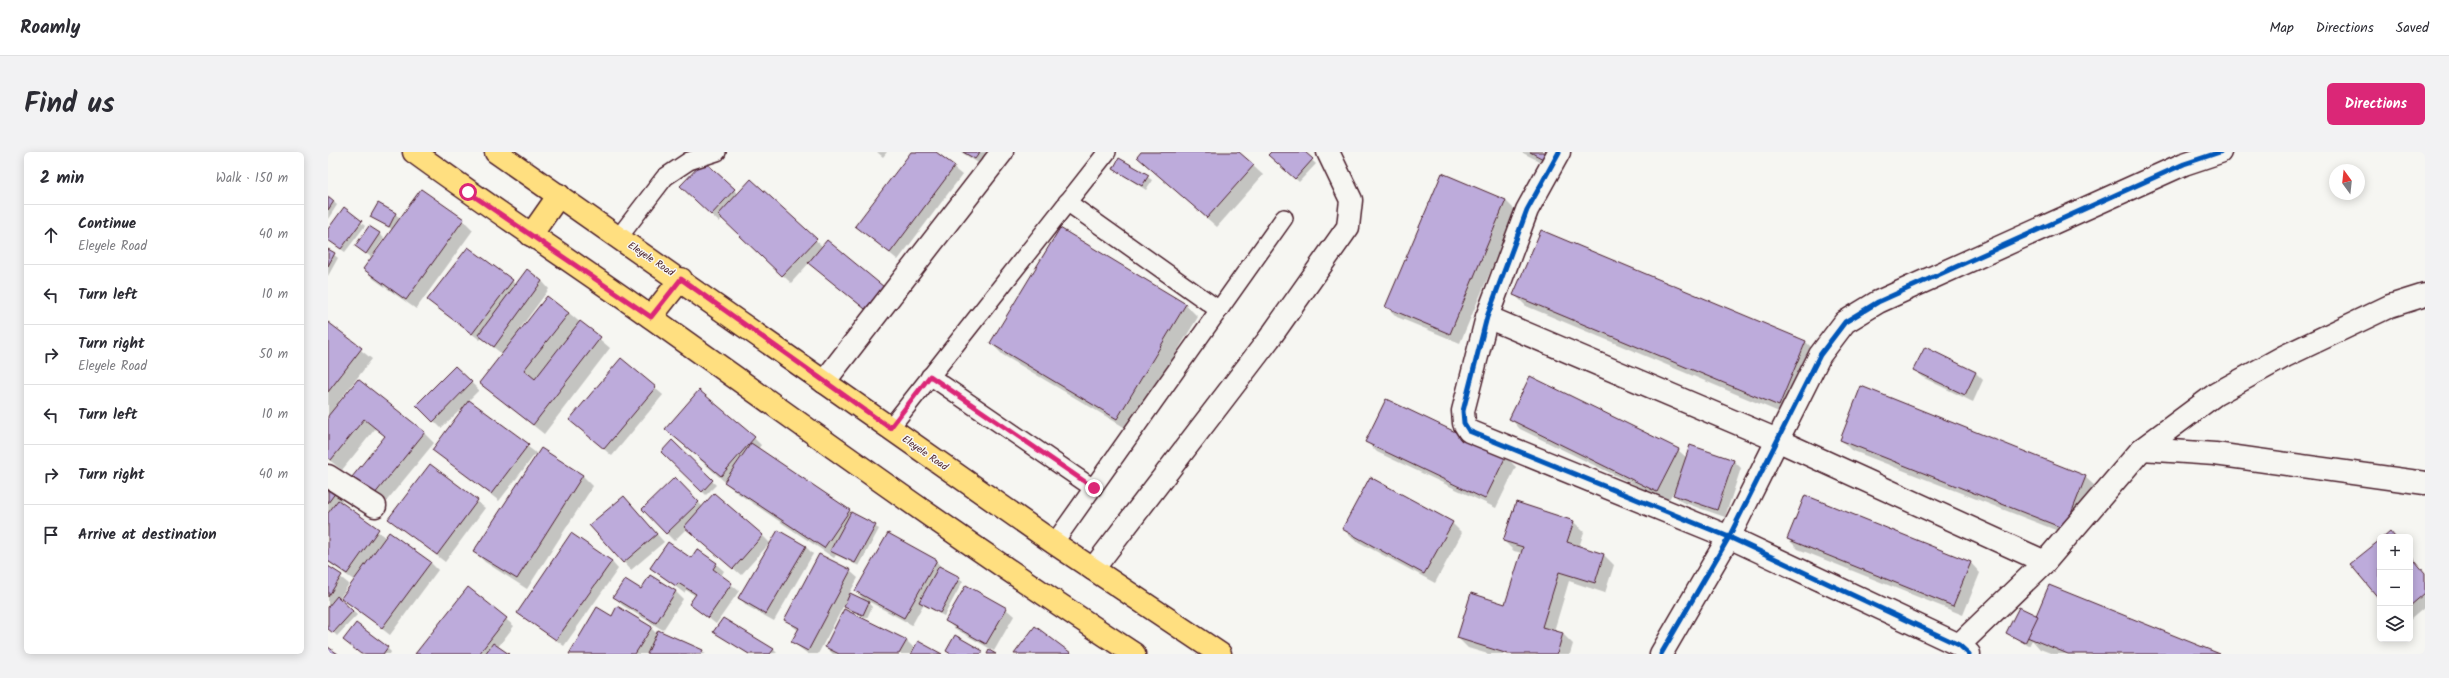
<!DOCTYPE html>
<meta charset="utf-8">
<style>
:root{--surface:#fff;--page:#f2f2f3;--text:#2b2b33;--muted:#7c7c81;--line:#e1e1e2;--accent:#db2777}
body{margin:0;font-family:Kalam,sans-serif;background:var(--page);color:var(--text)}
.controls{position:absolute;right:12px;bottom:12px;display:grid;overflow:hidden;border-radius:6px;box-shadow:0 2px 10px #0003}
.controls button{width:36px;height:36px;display:grid;place-items:center;padding:0;border:0;border-bottom:1px solid var(--line);background:var(--surface);color:var(--text);font:20px sans-serif}
.compass{position:absolute;left:2001px;top:12px;width:36px;height:36px;border-radius:50%;background:var(--surface);box-shadow:0 2px 10px #0003;rotate:345deg}
.stop{position:absolute;width:12px;height:12px;margin:-9px;border:3px solid #db2777;border-radius:50%;background:#fff}
.stop.end{background:#db2777;border-color:#fff;box-shadow:0 1px 4px #0008}
.list{margin:0;padding:0;list-style:none}
h2{display:flex;justify-content:space-between;align-items:center;height:52px;margin:0;padding:0 16px;font-size:17px}
h2 small{font-size:13px;font-weight:400;color:var(--muted)}
.list li{display:grid;grid-template-columns:26px 1fr auto;gap:12px;align-items:center;box-sizing:border-box;height:60px;padding:0 16px;border-top:1px solid var(--line)}
.list b{display:block;font-size:15px;white-space:nowrap}
.list p{margin:0;font-size:13px;white-space:nowrap;color:var(--muted)}
.list em{font-size:13px;font-style:normal;color:var(--muted)}
.icon{flex:none;width:22px;height:22px;fill:none;stroke:currentColor;stroke-width:2;stroke-linecap:round;stroke-linejoin:round}
.map{position:relative;flex:none;width:2097px;height:502px;overflow:hidden;border-radius:6px}
header{display:flex;align-items:center;gap:24px;box-sizing:border-box;height:56px;padding:0 20px;background:var(--surface);border-bottom:1px solid var(--line)}
header strong{font-size:19px}
nav{display:flex;gap:22px;margin-inline-start:auto;font-size:14px}
.intro{display:flex;align-items:center;justify-content:space-between;box-sizing:border-box;height:96px;padding:0 24px}
h1{margin:0;font-size:28px}
.button{padding:10px 18px;border-radius:6px;background:var(--accent);color:#fff;font-size:14px;font-weight:700}
main{display:flex;gap:24px;padding:0 24px}
aside{flex:1;background:var(--surface);border-radius:6px;box-shadow:0 2px 10px #0003}
.map>svg:first-child{display:block}
.shadow{fill:#0003}
.building{fill:#bdabdb;stroke:#4a1f2b}
.lines{fill:none;stroke-linecap:round;stroke-linejoin:round}
.service-casing{stroke:#4a1f2b;stroke-width:20}
.minor-casing{stroke:#4a1f2b;stroke-width:25}
.primary-casing{stroke:#4a1f2b;stroke-width:25}
.service{stroke:#f6f6f2;stroke-width:17}
.minor{stroke:#f6f6f2;stroke-width:22}
.primary{stroke:#ffdf80;stroke-width:22}
.cycleway-casing{stroke:#f6f6f2;stroke-width:8}
.cycleway{stroke:#0057b8;stroke-width:5}
.route{stroke:#db2777;stroke-width:5}
.labels{text-anchor:middle;dominant-baseline:central;stroke-width:3;stroke-linejoin:round;paint-order:stroke}
.street-label{font-size:10px;fill:#4a1f2b;stroke:#f6f6f2}
</style>
<header>
<strong>Roamly</strong>
<nav><a>Map</a><a>Directions</a><a>Saved</a></nav>
</header>
<div class="intro"><h1>Find us</h1><a class="button">Directions</a></div>
<main>
<aside>
<h2>2 min<small>Walk · 150 m</small></h2>
<ul class="list">
<li><svg class="icon" aria-label="ahead" viewBox="0 0 24 24"><path d="M12 20V5M6 11l6-6 6 6"/></svg><div><b>Continue</b><p>Eleyele Road</p></div><em>40 m</em></li>
<li><svg class="icon" aria-label="left" viewBox="0 0 24 24"><path d="M17 20v-9H6M10 6l-5 5 5 5"/></svg><div><b>Turn left</b></div><em>10 m</em></li>
<li><svg class="icon" aria-label="right" viewBox="0 0 24 24"><path d="M7 20v-9h11M14 6l5 5-5 5"/></svg><div><b>Turn right</b><p>Eleyele Road</p></div><em>50 m</em></li>
<li><svg class="icon" aria-label="left" viewBox="0 0 24 24"><path d="M17 20v-9H6M10 6l-5 5 5 5"/></svg><div><b>Turn left</b></div><em>10 m</em></li>
<li><svg class="icon" aria-label="right" viewBox="0 0 24 24"><path d="M7 20v-9h11M14 6l5 5-5 5"/></svg><div><b>Turn right</b></div><em>40 m</em></li>
<li><svg class="icon" aria-label="arrive" viewBox="0 0 24 24"><path d="M6 21V4h12l-3 4 3 4H6"/></svg><div><b>Arrive at destination</b></div></li>
</ul>
</aside>
<div class="map">
<svg width="2097" height="502" viewBox="0 0 2097 502">
<rect width="100%" height="100%" fill="#f6f6f2"/>
<filter id="ink" filterUnits="userSpaceOnUse"><feTurbulence type="fractalNoise" baseFrequency=".025" numOctaves="2"/><feDisplacementMap in="SourceGraphic" scale="8" xChannelSelector="R" yChannelSelector="G"/><feConvolveMatrix kernelMatrix="1 2 1 2 8 2 1 2 1" color-interpolation-filters="sRGB"/></filter>
<g filter="url(#ink)">
<g class="shadow">
<path d="M549,0h10l-4,5z"/>
<path d="M584,0h22l28,23 -64,85 -42,-34z"/>
<path d="M633,0h31l-9,14z"/>
<path d="M814,0h96l25,23 -46,52 -69,-60 -10,-10z"/>
<path d="M944,0h31l13,12 -17,18 -25,-23z"/>
<path d="M1193,0h43l-9,17z"/>
<path d="M792,7l32,21 -6,10 -32,-21z"/>
<path d="M376,10l34,32 13,-14 72,67 60,41 -10,28 -64,-53 -18,20 -68,-65 -4,4 -30,-28z"/>
<path d="M1115,22l63,27 10,10 -56,132 -63,-26 -10,-10z"/>
<path d="M0,45l9,8 -9,14z"/>
<path d="M16,57l21,17 -20,26 -17,-12v-9z"/>
<path d="M67,62l4,3 -1,5 65,-2 10,10 -57,79 -42,-30 -10,-10 29,-39 -22,-13z"/>
<path d="M42,75l14,11 -13,19 -15,-11z"/>
<path d="M732,77l126,76 12,12 -69,113 -126,-75 -12,-12z"/>
<path d="M1213,79l265,111 12,12 -27,63 -265,-111 -12,-12z"/>
<path d="M0,98l10,8 -10,18z"/>
<path d="M184,129l4,4 26,-4 7,8 -30,41 1,1 49,-18 41,35 -66,86 -64,-51 22,-29 -20,-16 -2,2 -52,-40z"/>
<path d="M0,172l44,35 -33,42 85,32 10,10 -50,61 -20,-17 22,-50 -11,-8 -33,41 -14,-11z"/>
<path d="M1597,196l51,25 7,7 -10,22 -51,-25 -8,-7z"/>
<path d="M293,207l42,36 -51,61 -42,-36z"/>
<path d="M127,215l24,23 -11,11 68,52 -37,48 -66,-52 36,-47 -28,26 -23,-23z"/>
<path d="M1182,266l168,32 9,8 4,-12 43,15 7,7 -16,49 -43,-15 -8,-7 5,-13 -11,19 -148,-72z"/>
<path d="M346,284l80,2 7,7 -3,4 95,65 26,15 -20,37 -23,-11 -2,3 -98,-66z"/>
<path d="M1513,288l244,37 11,10 -20,51 -225,-88z"/>
<path d="M344,290l44,43 -10,10 -44,-43z"/>
<path d="M1039,290l139,15 10,10 -20,41 -119,-56z"/>
<path d="M213,298l42,26 10,10 -66,103 -42,-27 -10,-10z"/>
<path d="M102,313l55,43 -40,54 -55,-43z"/>
<path d="M347,327l28,28 59,28 8,8 -29,32 -54,-47 -13,13 -31,-32z"/>
<path d="M0,336l14,12 -1,3 45,35 44,24 8,8 -48,65 -48,-37 13,-17 -27,-19z"/>
<path d="M1188,351l58,19 10,10 -5,15 25,8 10,10 -9,28 -36,-12 -15,50 9,3 10,10 -3,10h-82l-20,-6 -10,-10 47,-33 17,-52 -8,-2 -10,-10z"/>
<path d="M303,353l33,37 -33,28 -40,-44z"/>
<path d="M1124,371l10,10 -27,50 -82,-44 -10,-10z"/>
<path d="M1460,387l182,23 10,11 -17,42 -165,-66z"/>
<path d="M477,394l8,8 -39,67 -27,-15 -7,-8z"/>
<path d="M2082,403l15,18v34l-15,13z"/>
<path d="M363,407l25,5 8,7 -3,5 18,15 -23,33 -26,-20 6,-8 -10,-6 -2,3 -33,-25z"/>
<path d="M283,409l7,8 -54,77 -46,-34z"/>
<path d="M608,409l7,8 20,12 -19,35 -21,-11 -11,20 -46,-25 6,7 -5,11 -18,-8 -5,-5 -26,49h-10l-16,-12 7,-11 -14,-11 65,-49 8,7 -9,16 18,9 -11,-12z"/>
<path d="M0,415l21,17 -10,15 18,16 -20,21 -9,-9z"/>
<path d="M141,437l45,37 -16,21 9,7h-90z"/>
<path d="M313,439l35,1 7,7 -20,31 -41,-25 -7,-8z"/>
<path d="M678,457l8,7 -20,35 -40,-23 -7,-7z"/>
<path d="M284,465l39,11 6,6 2,-3 47,23h-136z"/>
<path d="M1709,465l180,37h-164l-13,-5 -8,-9 -3,6 -22,-13z"/>
<path d="M387,480l58,17 4,4 -29,1z"/>
<path d="M16,488l43,8 4,4 -1,2h-28z"/>
<path d="M578,488l9,9 25,5h-107l-7,-7z"/>
</g>
<g class="building">
<path d="M583,0h25l19,14 -65,87 -35,-27z"/>
<path d="M635,0h17l-5,7z"/>
<path d="M813,0h98l15,13 -47,53 -70,-61z"/>
<path d="M943,0h34l8,7 -18,20 -27,-24z"/>
<path d="M1202,0h19l-4,8z"/>
<path d="M791,6l30,17 -7,11 -29,-17z"/>
<path d="M376,9l31,28 -24,26 -31,-29z"/>
<path d="M1114,21l64,27 -56,134 -65,-27z"/>
<path d="M423,27l66,60 -35,37 -64,-61z"/>
<path d="M93,37l43,30 -58,81 -43,-31z"/>
<path d="M0,44l6,5 -6,9z"/>
<path d="M50,51l18,10 -7,14 -19,-10z"/>
<path d="M16,55l18,14 -21,28 -13,-9v-11z"/>
<path d="M41,74l11,7 -14,21 -11,-8z"/>
<path d="M732,76l126,76 -69,115 -127,-76z"/>
<path d="M1213,78l265,111 -27,65 -266,-111z"/>
<path d="M499,88l57,47 -19,22 -57,-46z"/>
<path d="M140,95l45,33 -41,54 -45,-34z"/>
<path d="M0,97l7,4 -7,13z"/>
<path d="M199,117l15,12 -48,66 -16,-12z"/>
<path d="M219,144l22,17 -45,57 11,9 45,-58 21,16 -68,88 -54,-42z"/>
<path d="M0,170l34,26 -34,44z"/>
<path d="M1597,195l51,25 -11,23 -52,-25z"/>
<path d="M293,206l35,29 -52,62 -35,-29z"/>
<path d="M127,214l17,16 -39,40 -17,-17z"/>
<path d="M1202,224l149,73 -22,43 -148,-73z"/>
<path d="M30,227l67,53 -51,63 -22,-18 33,-41 -21,-17 -33,41 -3,-2v-42z"/>
<path d="M1533,234l225,90 -21,53 -225,-89z"/>
<path d="M371,238l56,47 -34,39 -56,-47z"/>
<path d="M1058,247l120,57 -21,43 -120,-57z"/>
<path d="M141,248l60,44 -38,50 -59,-44z"/>
<path d="M344,288l41,40 -11,12 -41,-40z"/>
<path d="M423,291l99,67 -26,38 -100,-66z"/>
<path d="M1362,293l44,15 -17,50 -44,-15z"/>
<path d="M213,296l42,27 -66,104 -44,-27z"/>
<path d="M102,312l48,36 -41,55 -49,-36z"/>
<path d="M347,325l24,25 -33,32 -24,-25z"/>
<path d="M1042,325l83,45 -29,52 -82,-45z"/>
<path d="M0,335l8,5 -8,11z"/>
<path d="M386,341l49,42 -30,34 -49,-42z"/>
<path d="M1477,343l166,67 -18,44 -166,-67z"/>
<path d="M296,344l33,38 -34,29 -34,-38z"/>
<path d="M10,348l41,29 -32,45 -19,-13v-48z"/>
<path d="M1188,350l58,19 -7,21 37,12 -9,29 -36,-11 -17,55 21,6 -6,21h-49l-51,-16 14,-45 34,11 18,-57 -20,-6z"/>
<path d="M523,360l25,13 -21,38 -25,-12z"/>
<path d="M450,378l28,16 -40,68 -28,-16z"/>
<path d="M2062,379l5,6h-12z"/>
<path d="M61,380l42,30 -49,66 -41,-30z"/>
<path d="M243,381l41,28 -56,79 -39,-27z"/>
<path d="M560,381l49,27 -33,58 -49,-27z"/>
<path d="M2052,388v60l-30,-36z"/>
<path d="M340,390l23,16 6,-9 20,14 -4,6 19,14 -24,35 -19,-14 7,-10 -18,-11 -2,3 -26,-18z"/>
<path d="M491,402l32,16 -43,81 -17,-9 8,-14 -15,-8z"/>
<path d="M2082,403l15,18v20l-15,13z"/>
<path d="M0,414l14,9 -14,22z"/>
<path d="M611,414l21,11 -20,36 -21,-11z"/>
<path d="M322,423l26,16 -20,32 -43,-26 12,-18 16,10z"/>
<path d="M638,433l41,23 -21,36 -41,-23z"/>
<path d="M1721,433l171,69h-152l-41,-17z"/>
<path d="M140,435l39,31 -28,36h-64z"/>
<path d="M522,441l19,9 -6,13 -19,-8z"/>
<path d="M9,444l16,15 -20,22 -5,-4v-22z"/>
<path d="M289,454l35,21 -17,27h-66l28,-47 15,9z"/>
<path d="M1691,455l19,9 -13,27 -19,-10z"/>
<path d="M516,457l63,31 -8,14h-60l-14,-7z"/>
<path d="M395,466l51,31 -4,5h-21l-36,-22z"/>
<path d="M28,471l32,24 -5,7h-22l-18,-14z"/>
<path d="M707,474l36,27v1h-57z"/>
<path d="M330,478l45,20 -2,4h-54z"/>
<path d="M627,483l28,16 -2,3h-30l-5,-3z"/>
<path d="M590,489l24,13h-31z"/>
<path d="M165,491l16,11h-24z"/>
<path d="M0,495l10,7h-10z"/>
<path d="M661,498l7,4h-9z"/>
</g>
<g class="lines">
<defs>
<g id="service">
<path d="M739,50l152,108"/>
<path d="M291,85l46,-60 24,-16 28,-9"/>
<path d="M602,224l163,112"/>
<path d="M562,276l217,-276"/>
<path d="M726,391l230,-325"/>
</g>
<g id="minor">
<path d="M1231,0l-32,58 -40,107 -24,94 1,12 5,8 260,106 230,108 10,9"/>
<path d="M1159,165l290,123 268,122"/>
<path d="M496,230l178,-230"/>
<path d="M1814,297l73,5 210,29"/>
<path d="M0,324l47,30"/>
<path d="M765,417l176,-230 79,-112 3,-27 -23,-48"/>
<path d="M1631,493l86,-83 97,-113 74,-55 69,-38 105,-50 35,-11"/>
<path d="M1333,502l68,-117 91,-182 25,-33 33,-20 306,-138 36,-12"/>
</g>
<g id="primary">
<path d="M86,0c78,57 159,110 238,166 160,114 318,229 482,336"/>
<path d="M168,0l558,391 166,111"/>
<path d="M203,83l28,-40"/>
<path d="M323,165l30,-38"/>
</g>
</defs>
<use href="#service" class="service-casing"/>
<use href="#minor" class="minor-casing"/>
<use href="#primary" class="primary-casing"/>
<use href="#service" class="service"/>
<use href="#minor" class="minor"/>
<use href="#primary" class="primary"/>
<defs>
<g id="cycleway">
<path d="M1231,0l-32,58 -40,107 -24,94 1,12 5,8 260,106 230,108 10,9"/>
<path d="M1333,502l68,-117 91,-182 25,-33 33,-20 306,-138 36,-12"/>
</g>
</defs>
<use href="#cycleway" class="cycleway-casing"/>
<use href="#cycleway" class="cycleway"/>
</g>
</g>
<g class="lines" filter="url(#ink)">
<path class="route" d="M140,40l183,125 30,-38 209,149 40,-52 164,112"/>
</g>
<g class="labels">
<g class="street-label">
<text transform="translate(323 107) rotate(34)">Eleyele Road</text>
<text transform="translate(597 301) rotate(35)">Eleyele Road</text>
</g>
</g>
</svg>
<div class="controls">
<button>+</button>
<button>−</button>
<button><svg class="icon" aria-label="layers" viewBox="0 0 24 24"><path d="M12 4l9 5-9 5-9-5zM3 14l9 5 9-5"/></svg></button>
</div>
<svg class="compass" viewBox="-18 -18 36 36"><path d="M0-13l5 13h-10z" fill="#e53935"/><path d="M0 13l5-13h-10z" fill="#7c7c81"/></svg>
<div class="stop" style="left:140px;top:40px"></div>
<div class="stop end" style="left:766px;top:336px"></div>
</div>
</main>
